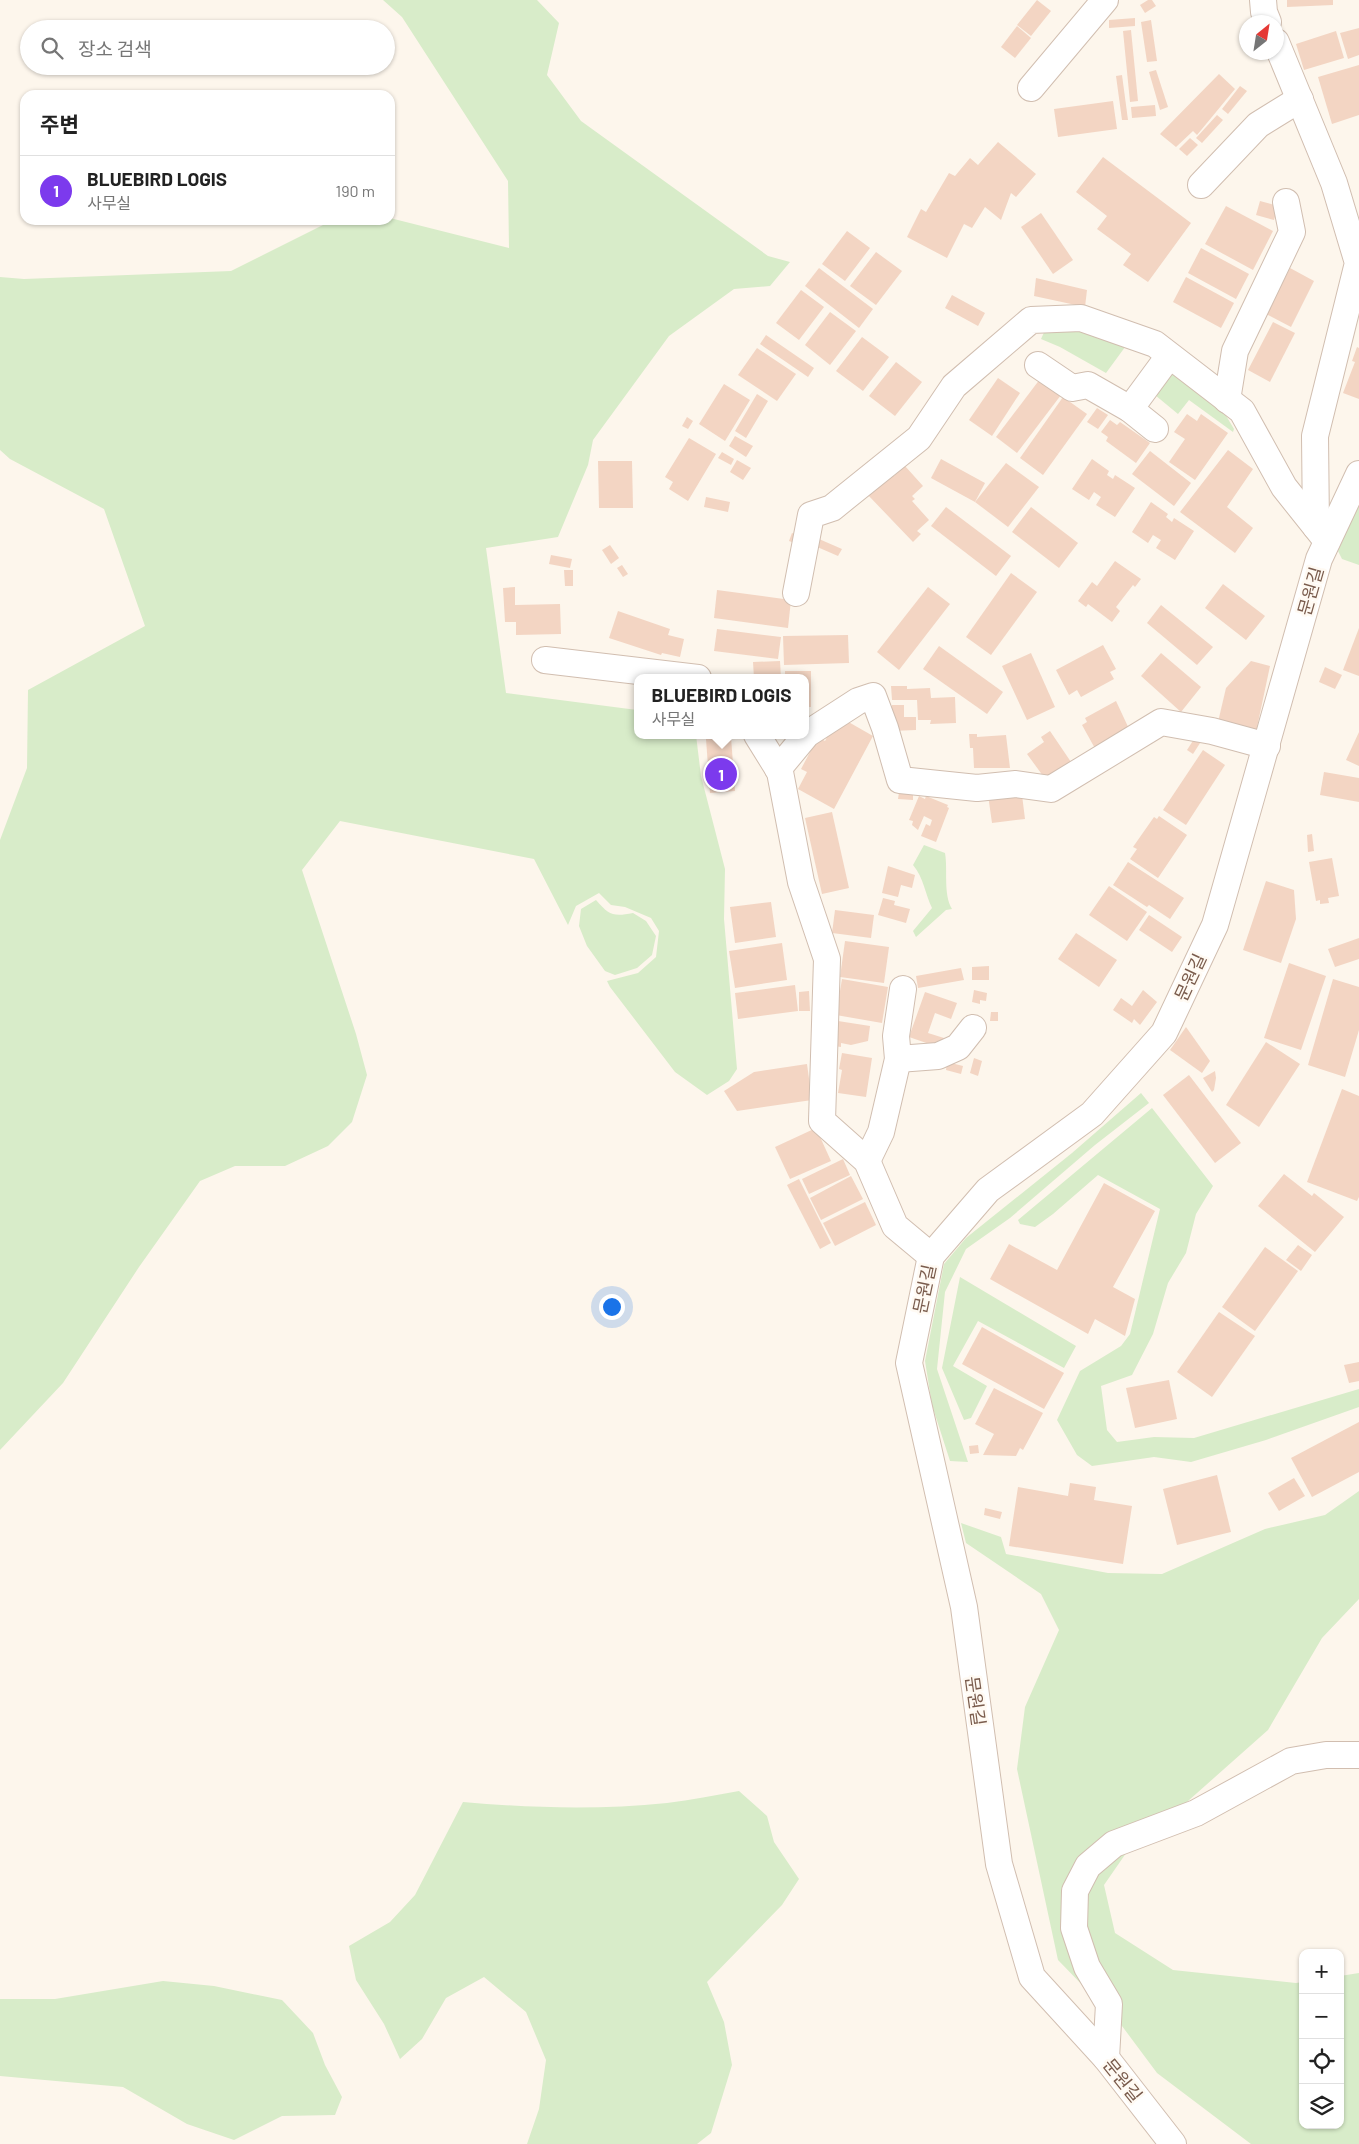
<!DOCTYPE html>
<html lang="ko">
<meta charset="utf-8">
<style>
:root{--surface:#fff;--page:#f6f6f6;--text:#222;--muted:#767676;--line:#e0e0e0;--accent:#7c3aed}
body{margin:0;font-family:Barlow,"Noto Sans KR",sans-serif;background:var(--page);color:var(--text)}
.controls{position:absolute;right:15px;bottom:15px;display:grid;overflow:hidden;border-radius:10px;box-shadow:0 1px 4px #0004}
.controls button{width:45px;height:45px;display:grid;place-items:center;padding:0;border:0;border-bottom:1px solid var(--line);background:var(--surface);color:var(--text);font:25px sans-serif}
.compass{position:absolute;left:1239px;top:15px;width:45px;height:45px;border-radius:50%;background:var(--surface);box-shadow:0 1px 4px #0004;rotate:30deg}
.you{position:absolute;left:611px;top:1306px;width:18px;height:18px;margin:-12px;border:4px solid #fff;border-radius:50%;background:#1a73e8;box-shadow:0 0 0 8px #1a73e833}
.badge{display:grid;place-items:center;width:32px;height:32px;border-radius:50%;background:var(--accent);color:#fff;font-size:16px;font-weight:700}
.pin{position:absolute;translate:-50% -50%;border:2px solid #fff;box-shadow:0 1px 5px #0006}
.popup{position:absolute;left:634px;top:674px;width:175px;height:65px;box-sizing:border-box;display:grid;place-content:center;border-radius:10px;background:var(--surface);filter:drop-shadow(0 1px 4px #0005);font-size:16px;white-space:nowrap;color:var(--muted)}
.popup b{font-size:19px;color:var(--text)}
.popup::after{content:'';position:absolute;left:50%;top:100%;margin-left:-10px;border:10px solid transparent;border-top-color:var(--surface)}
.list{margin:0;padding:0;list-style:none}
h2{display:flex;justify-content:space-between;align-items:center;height:65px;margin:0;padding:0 20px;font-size:21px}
h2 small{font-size:16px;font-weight:400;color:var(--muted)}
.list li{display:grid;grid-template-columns:32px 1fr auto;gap:15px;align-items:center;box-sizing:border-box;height:70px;padding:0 20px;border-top:1px solid var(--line)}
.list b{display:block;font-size:19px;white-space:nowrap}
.list p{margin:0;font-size:16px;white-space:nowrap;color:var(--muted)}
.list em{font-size:16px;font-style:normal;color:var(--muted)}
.icon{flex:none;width:28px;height:28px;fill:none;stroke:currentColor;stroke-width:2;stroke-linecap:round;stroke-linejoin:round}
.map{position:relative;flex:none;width:1359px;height:2144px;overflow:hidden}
.search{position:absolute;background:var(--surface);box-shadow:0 1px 4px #0004;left:20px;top:20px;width:375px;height:55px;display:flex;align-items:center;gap:12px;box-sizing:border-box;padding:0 18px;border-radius:28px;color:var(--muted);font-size:19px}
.panel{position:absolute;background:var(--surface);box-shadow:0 1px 4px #0004;left:20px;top:90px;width:375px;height:135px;border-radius:15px}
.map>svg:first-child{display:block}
.green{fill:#d8ecc9}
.building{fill:#f3d5c3}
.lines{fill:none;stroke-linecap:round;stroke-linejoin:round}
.minor-casing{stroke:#d1beb0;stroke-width:28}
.minor{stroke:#fff;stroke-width:26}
.labels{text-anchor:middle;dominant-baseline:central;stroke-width:5;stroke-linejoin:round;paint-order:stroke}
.street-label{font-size:18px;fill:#7a5c4d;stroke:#fffaf3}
</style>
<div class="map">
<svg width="1359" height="2144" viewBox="0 0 1359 2144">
<rect width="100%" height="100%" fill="#fdf6ec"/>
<g class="green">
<path d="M383,0h154l22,23 -12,52 34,46 187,135 22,6 -20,24 -36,3 -65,47 -76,104 -5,25 -30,72 -72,11 20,145 131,17v25h59l5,41 24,93 -1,50 13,150 -8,12 -22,14 -32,-23 -65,-85 -3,-6 31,-8 18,-16 3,-26 -8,-13 -26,-11 -14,-2 -12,-12 -23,13 -8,19 -34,-66 -194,-38 -38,49 54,164 11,41 -15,47 -24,24 -43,20h-50l-35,15 -61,86 -76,116 -63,67v-610l27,-72 1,-78 117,-64 -41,-117 -94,-50 -10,-9v-173l24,2 207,-8 102,-51h57v-2l119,30 -1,-67 -106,-164z"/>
<path d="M1083,323l45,20 -22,30 -46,-26 -19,-8 6,-13z"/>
<path d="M1175,368l44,36 15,25 -1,3 -44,-32 -11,14 -23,-19z"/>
<path d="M1359,501v64l-17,-6 -4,-8z"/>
<path d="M924,845l21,8c3,17 -2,41 7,56l-6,1 -30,27 -3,-6 19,-23c-7,-14 -8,-30 -19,-43z"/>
<path d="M596,900c13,15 17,17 37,13l13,8 10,15 -4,19 -15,13 -22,7 -10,-4 -18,-25 -8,-20 2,-17z"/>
<path d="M1141,1093l8,10 -54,42 -85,73 -44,31 -21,43 -8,77 31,93 -18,-1 -18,-56 -7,-44 19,-97 22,-26 106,-85z"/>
<path d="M1152,1108l61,78 -17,28 -10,39 -18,30 -15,51 -21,41 -31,11 6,44 10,12 37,-5 40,1 165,-49v18l-93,33 -75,22 -37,-5 -62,9 -15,-11 -20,-35 23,-49 41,-25 9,-12 30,-125 -62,-34 -45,39 -18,13 -15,-3 -2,-4z"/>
<path d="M960,1277l116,69 -12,22 -86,-47 -25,45 34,20 -16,32 -7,2 -22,-52z"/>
<path d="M1359,1491v108l-37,39 -54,92 -89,79 -39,24 -36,52 11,48 58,37 123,13 7,-1v143h37v-149l19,-3v171h-108l-94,-71 -35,-47 -64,-66 -41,-191 8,-62 34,-77 -18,-36 -75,-51 -5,-20 40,14 5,17 102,19 54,1 103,-45 60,-14z"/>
<path d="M739,1791l28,25 7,26 25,37 -17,26 -75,77 17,40 8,43 -21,68 -14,11h-170l12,-35 7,-49 -20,-48 -42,-35 -38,21 -24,41 -22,20 -16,-35 -28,-44 -7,-34 41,-24 25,-27 48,-93c67,6 136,8 204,1 24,-3 48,-8 72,-12z"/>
<path d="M163,1981l51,5 68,14 31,33 12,32 17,32 -7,18 -53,1 -48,24 -47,-16 -64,-37 -123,-11v-77h55z"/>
</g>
<g class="building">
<path d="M1037,0l14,11 -20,25 -14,-11z"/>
<path d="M1148,0h4l4,6 -11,7 -5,-8z"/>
<path d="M1287,0h46v5l-46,2z"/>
<path d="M1135,18v8l-26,2v-8z"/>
<path d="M1151,20l6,41 -10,1 -6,-40z"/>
<path d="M1017,26l14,12 -16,20 -14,-11z"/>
<path d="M1359,28v27l-11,4 -8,-26z"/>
<path d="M1131,30l7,71 -8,1 -7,-71z"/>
<path d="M1336,31l8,27 -40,12 -8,-26z"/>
<path d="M1359,65v50l-27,9 -14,-47z"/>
<path d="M1156,70l12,37 -8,3 -11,-38z"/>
<path d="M1219,74l16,15 -38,46 -4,-4 -17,16 -16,-13z"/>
<path d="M1122,75l6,45h-6l-6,-44z"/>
<path d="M1240,86l7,5 -19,23 -6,-5z"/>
<path d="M1113,101l4,28 -59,8 -4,-28z"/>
<path d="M1155,105l1,11 -24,2 -1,-11z"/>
<path d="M1217,115l6,5 -21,23 -6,-5z"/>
<path d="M1190,138l8,7 -11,11 -8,-7z"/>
<path d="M998,142l38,32 -20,23 -5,-4 -10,27 -16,-13 -13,21 -8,-4 -17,34 -40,-21 14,-28 5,3 23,-39 6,3 15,-18 8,7z"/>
<path d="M1103,157l88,66 -43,59 -25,-17 8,-11 -34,-25 10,-13 -31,-24z"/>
<path d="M1260,201l18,5 -4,14 -18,-5z"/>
<path d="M1226,206l47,25 -20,39 -48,-26z"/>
<path d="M1041,213l32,47 -20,14 -32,-47z"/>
<path d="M847,231l23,17 -25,33 -23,-17z"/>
<path d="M1201,248l48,26 -13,25 -48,-26z"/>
<path d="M876,252l26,19 -26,34 -26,-19z"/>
<path d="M819,268l54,41 -14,19 -54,-42z"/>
<path d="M1290,268l24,13 -23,46 -25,-13z"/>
<path d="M1186,277l48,26 -13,25 -48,-26z"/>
<path d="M1036,278l51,12 -2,17 -51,-11z"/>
<path d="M801,290l23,17 -25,33 -23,-17z"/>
<path d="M952,295l33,18 -7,13 -33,-18z"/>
<path d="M830,312l26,19 -26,34 -25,-20z"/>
<path d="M1273,322l22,11 -25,49 -22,-12z"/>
<path d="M766,335l48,33 -6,9 -48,-33z"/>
<path d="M862,337l27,20 -26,34 -27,-20z"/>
<path d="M1357,347l2,1v51l-16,-6 12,-31 -3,-1z"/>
<path d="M757,348l39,26 -19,27 -39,-26z"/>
<path d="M896,362l26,20 -27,34 -26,-20z"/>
<path d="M998,378l22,15 -28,43 -23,-16z"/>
<path d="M1040,379l21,16 -44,58 -21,-16z"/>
<path d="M724,384l26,16 -25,41 -26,-17z"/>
<path d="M757,394l11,7 -22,37 -11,-7z"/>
<path d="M1063,397l24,17 -44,61 -23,-17z"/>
<path d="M1097,408l11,7 -10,14 -11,-7z"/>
<path d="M1187,414l10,7 4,-7 27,19 -33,47 -26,-18 16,-23 -11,-7z"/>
<path d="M687,417l6,4 -5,8 -6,-3z"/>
<path d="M1110,420l7,5 3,-3 30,21 -14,20 -30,-22 2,-4 -7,-5z"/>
<path d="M735,436l18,10 -7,11 -17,-11z"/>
<path d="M689,438l27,16 -28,47 -19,-12 4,-7 -8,-5z"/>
<path d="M1228,450l25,19 -26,38 26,21 -18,25 -55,-41z"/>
<path d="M1150,451l41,32 -17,23 -42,-32z"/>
<path d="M722,452l12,7 -3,6 -13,-7z"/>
<path d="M941,459l44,24 -10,19 -44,-24z"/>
<path d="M1092,459l17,12 -2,4 6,4 2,-4 20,13 -20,29 -19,-12 5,-8 -7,-5 -5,8 -17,-11z"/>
<path d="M737,460l14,8 -8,12 -13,-8z"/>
<path d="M598,461h34l1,47h-34z"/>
<path d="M1006,463l33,24 -31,40 -33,-25z"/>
<path d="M905,466l18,20 -11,10 3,3 -3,2 17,19 -12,11 4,3 -8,8 -45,-47 23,-21 3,2z"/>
<path d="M706,497l24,5 -2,10 -24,-5z"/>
<path d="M1151,502l17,12 -2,3 6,5 2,-4 20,13 -19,29 -19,-12 5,-8 -8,-5 -5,8 -16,-11z"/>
<path d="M946,507l65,49 -15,20 -65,-50z"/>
<path d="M1031,507l47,36 -19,25 -47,-36z"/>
<path d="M792,533l8,3 -3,8 -8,-3z"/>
<path d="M819,539l23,10 -4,7 -23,-10z"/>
<path d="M610,545l9,13 -8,6 -9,-14z"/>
<path d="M551,555l21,4 -2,9 -21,-4z"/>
<path d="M1115,561l26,18 -6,8 -2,-2 -17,22 4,4 -8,11 -24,-18 -2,3 -8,-6 14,-19 5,4z"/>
<path d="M622,565l6,9 -5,3 -6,-9z"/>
<path d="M564,570h9v16h-8z"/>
<path d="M1011,573l26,19 -46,63 -25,-18z"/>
<path d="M1223,584l42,32 -19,24 -41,-32z"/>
<path d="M515,587v18l45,-1 1,30 -45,1v-13h-11l-2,-34z"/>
<path d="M928,587l22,17 -51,66 -22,-18z"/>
<path d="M717,590l74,10 -3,28 -74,-10z"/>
<path d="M1161,605l52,42 -16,18 -50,-42z"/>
<path d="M618,611l52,18 -2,6 16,4 -4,18 -18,-4 -1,2 -52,-17z"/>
<path d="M1359,628v48l-16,-6z"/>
<path d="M717,629l64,8 -3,22 -64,-8z"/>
<path d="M848,635l1,28 -65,2 -1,-29z"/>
<path d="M1103,645l13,24 -6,3 4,7 -33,18 -4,-7 -8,5 -13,-25z"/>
<path d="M939,646l64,46 -16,22 -64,-45z"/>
<path d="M1031,653l24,54 -28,13 -25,-54z"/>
<path d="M1161,653l40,34 -20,25 -40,-36z"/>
<path d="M780,661l1,17h-27l-1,-16z"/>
<path d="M1251,661l19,5 -14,66 -38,-10 8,-34z"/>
<path d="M1325,667l17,8 -7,14 -16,-7z"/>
<path d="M785,671h26v36h-6v-29h-20z"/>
<path d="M891,686h16v3l23,-1 1,10 24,-1 1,26 -26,1 1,-4h-13l-1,-20h-25z"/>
<path d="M1116,701l14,30 -33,21 -15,-27 5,-3 -2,-4z"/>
<path d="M892,705h12v12h12v13l-24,1z"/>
<path d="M838,716l35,20 -39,73 -36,-20 9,-17 -6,-3 17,-32 7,4z"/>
<path d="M1050,731l21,31 -25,18 -19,-26 17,-12 -3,-5z"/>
<path d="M1359,732v34l-13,-6z"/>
<path d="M969,734h8v3l29,-2 4,33h-36l-1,-20h-3z"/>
<path d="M1196,736l6,4 -9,14 -6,-4z"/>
<path d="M731,737l4,54 -25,2 -4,-54z"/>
<path d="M1203,750l22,15 -39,60 -23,-15z"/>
<path d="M1324,772l35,6v24l-39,-7z"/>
<path d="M900,786l13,8v6l-15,-1z"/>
<path d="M988,795h34l3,24 -33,4z"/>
<path d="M919,796l6,3 1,-3 22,9 -1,2 2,1 -13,34 -15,-6 5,-12 4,2 2,-6 -8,-4 -6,14 -6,-5 1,-4 -4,-1z"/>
<path d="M832,812l17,76 -27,6 -17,-76z"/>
<path d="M1159,816l28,19 -29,43 -28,-19 7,-10 -4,-2 21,-30 3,2z"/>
<path d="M1312,834l2,17 -6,1 -1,-17z"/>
<path d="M1332,858l7,38 -11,2 1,5 -9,1v-4l-4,1 -7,-39z"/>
<path d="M1128,862l56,36 -14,21 -21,-14 -2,2 -34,-22z"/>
<path d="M888,866l27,9 -3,13 -11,-3 -3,12 -16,-4z"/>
<path d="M1266,881l28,9 2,29 -15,44 -38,-13z"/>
<path d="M1109,886l38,26 -20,29 -38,-26z"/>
<path d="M883,898l12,3 -1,4 16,4 -4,14 -28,-8z"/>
<path d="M771,902l5,35 -41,6 -5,-36z"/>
<path d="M835,910l39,5 -3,23 -39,-5z"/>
<path d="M1149,915l33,22 -10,15 -33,-22z"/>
<path d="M1076,933l41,27 -18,27 -41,-28z"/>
<path d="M1359,938v21l-24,8 -7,-18z"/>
<path d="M845,941l44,6 -5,36 -44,-6z"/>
<path d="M782,943l5,37 -52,8 -6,-37z"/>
<path d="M1289,963l37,13 -25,74 -37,-12z"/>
<path d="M989,966v14h-17v-13z"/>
<path d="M961,968l3,12 -46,8 -2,-12z"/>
<path d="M842,979l46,8 -6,36 -46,-8z"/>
<path d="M1333,979l26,8v43l-14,47 -37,-12z"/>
<path d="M795,985l3,26 -60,8 -3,-26z"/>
<path d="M974,990l13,3 -1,8 -6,-1v4l-8,-2z"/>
<path d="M1143,990l14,12 -17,23 -6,-6 -2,4 -19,-13 8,-12 11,8z"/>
<path d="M809,991l1,20h-11v-19z"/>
<path d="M925,992l32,11 -6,16 -16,-6 -7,20 16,5 -3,10 -32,-11z"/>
<path d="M991,1012h7v9h-8z"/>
<path d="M838,1021l32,5 -2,15 -17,4 -10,-2v4l-7,-1z"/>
<path d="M1186,1027l24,34 -8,12 -32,-23z"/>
<path d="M1266,1042l34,22 -41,63 -33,-22z"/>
<path d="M842,1053l30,5 -6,39 -28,-4 4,-23 -3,-1z"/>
<path d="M974,1058l8,3 -4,15 -8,-3z"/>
<path d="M947,1062l16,4 -2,8 -15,-4z"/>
<path d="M807,1064l5,36 -75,11 -13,-20 30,-19z"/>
<path d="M1215,1071l1,7 -2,12 -2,2 -9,-14z"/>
<path d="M1189,1075l52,68 -26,20 -52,-68z"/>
<path d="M1342,1089l17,7v101l-2,4 -50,-19z"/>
<path d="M816,1128l15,33 -41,18 -15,-32z"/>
<path d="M843,1159l7,16 -41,19 -7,-15z"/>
<path d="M1284,1174l28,22 2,-3 30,24 -29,35 -57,-46z"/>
<path d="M851,1176l12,23 -42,21 -11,-22z"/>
<path d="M799,1179l32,64 -11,6 -33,-64z"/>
<path d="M1104,1183l51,28 -42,76 22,12 -10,37 -30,-17 -7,15 -98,-55 19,-35 48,26z"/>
<path d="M865,1202l11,23 -41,21 -12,-23z"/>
<path d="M1298,1245l14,10 -11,16 -15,-11z"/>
<path d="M1265,1247l33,24 -43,60 -33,-24z"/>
<path d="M1219,1312l36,24 -43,61 -35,-25z"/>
<path d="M982,1327l82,46 -20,36 -82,-45z"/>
<path d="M1359,1362v19l-10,2 -5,-18z"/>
<path d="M1169,1380l8,39 -42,9 -9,-40z"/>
<path d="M994,1388l49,25 -20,37 -3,-2 -4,8 -33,-1 11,-21 -19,-10z"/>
<path d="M1359,1422v50l-47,25 -21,-39z"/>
<path d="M978,1445l1,8 -9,1 -1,-8z"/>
<path d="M1217,1475l14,57 -54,13 -14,-56z"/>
<path d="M1294,1478l11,18 -26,15 -11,-18z"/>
<path d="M1070,1483l26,4 -2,13 38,6 -9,58 -114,-18 9,-59 50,9z"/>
<path d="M985,1508l17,4 -2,7 -16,-4z"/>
</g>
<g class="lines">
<defs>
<g id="minor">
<path d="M1263,0l1,12 4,10"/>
<path d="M1276,42l58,141 24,80 -43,173 1,91"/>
<path d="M1031,88l74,-88"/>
<path d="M1201,185l57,-60 42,-26"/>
<path d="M1038,365l34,23 16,-3 42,24 25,20"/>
<path d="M1227,400l8,-49 57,-119 -6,-30"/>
<path d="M1130,409l39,-53"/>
<path d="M796,593l15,-78 21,-7 87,-70 35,-52 77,-66 50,-2 74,26 87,67 42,76 43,54"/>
<path d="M545,660l153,18"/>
<path d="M757,735l23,37 21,110 26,77 -5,162 45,40 28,65 36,30"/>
<path d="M778,769l29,-35 51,-33 15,-5 12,32 15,52 77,8 39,-4 35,5 110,-67 51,9 55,15"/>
<path d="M898,1059l40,-3 20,-9 15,-19"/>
<path d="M867,1161l14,-29 17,-73 -2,-23 7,-47"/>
<path d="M1106,2058l3,-54 -22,-37 -13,-39 1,-37 13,-25 26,-22 82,-31 95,-52 35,-6h33"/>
<path d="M1173,2144l-67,-86 -74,-81 -33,-113 -35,-257 -55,-244 22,-107 57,-66 104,-76 72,-81 51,-108 104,-366 40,-85"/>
</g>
</defs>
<use href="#minor" class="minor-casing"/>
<use href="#minor" class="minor"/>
</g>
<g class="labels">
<g class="street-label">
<text transform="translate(1310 591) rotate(-74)">문원길</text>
<text transform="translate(1190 977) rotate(-65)">문원길</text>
<text transform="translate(924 1289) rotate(-78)">문원길</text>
<text transform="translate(976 1701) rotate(82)">문원길</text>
<text transform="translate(1123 2080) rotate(51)">문원길</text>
</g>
</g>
</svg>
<div class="controls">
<button>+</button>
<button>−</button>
<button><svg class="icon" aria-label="locate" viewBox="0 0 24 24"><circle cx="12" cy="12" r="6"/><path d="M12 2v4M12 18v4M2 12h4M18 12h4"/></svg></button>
<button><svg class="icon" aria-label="layers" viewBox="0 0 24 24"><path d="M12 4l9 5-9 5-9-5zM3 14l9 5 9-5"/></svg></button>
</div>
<svg class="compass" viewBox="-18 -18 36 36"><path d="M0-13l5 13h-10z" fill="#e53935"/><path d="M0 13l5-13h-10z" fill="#767676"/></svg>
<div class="you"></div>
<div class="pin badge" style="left:721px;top:774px">1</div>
<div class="popup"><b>BLUEBIRD LOGIS</b>사무실</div>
<div class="search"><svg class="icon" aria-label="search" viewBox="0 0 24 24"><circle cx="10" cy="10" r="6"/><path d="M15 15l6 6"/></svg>장소 검색</div>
<section class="panel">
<h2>주변<small></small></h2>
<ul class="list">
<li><span class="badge">1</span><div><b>BLUEBIRD LOGIS</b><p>사무실</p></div><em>190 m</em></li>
</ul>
</section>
</div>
